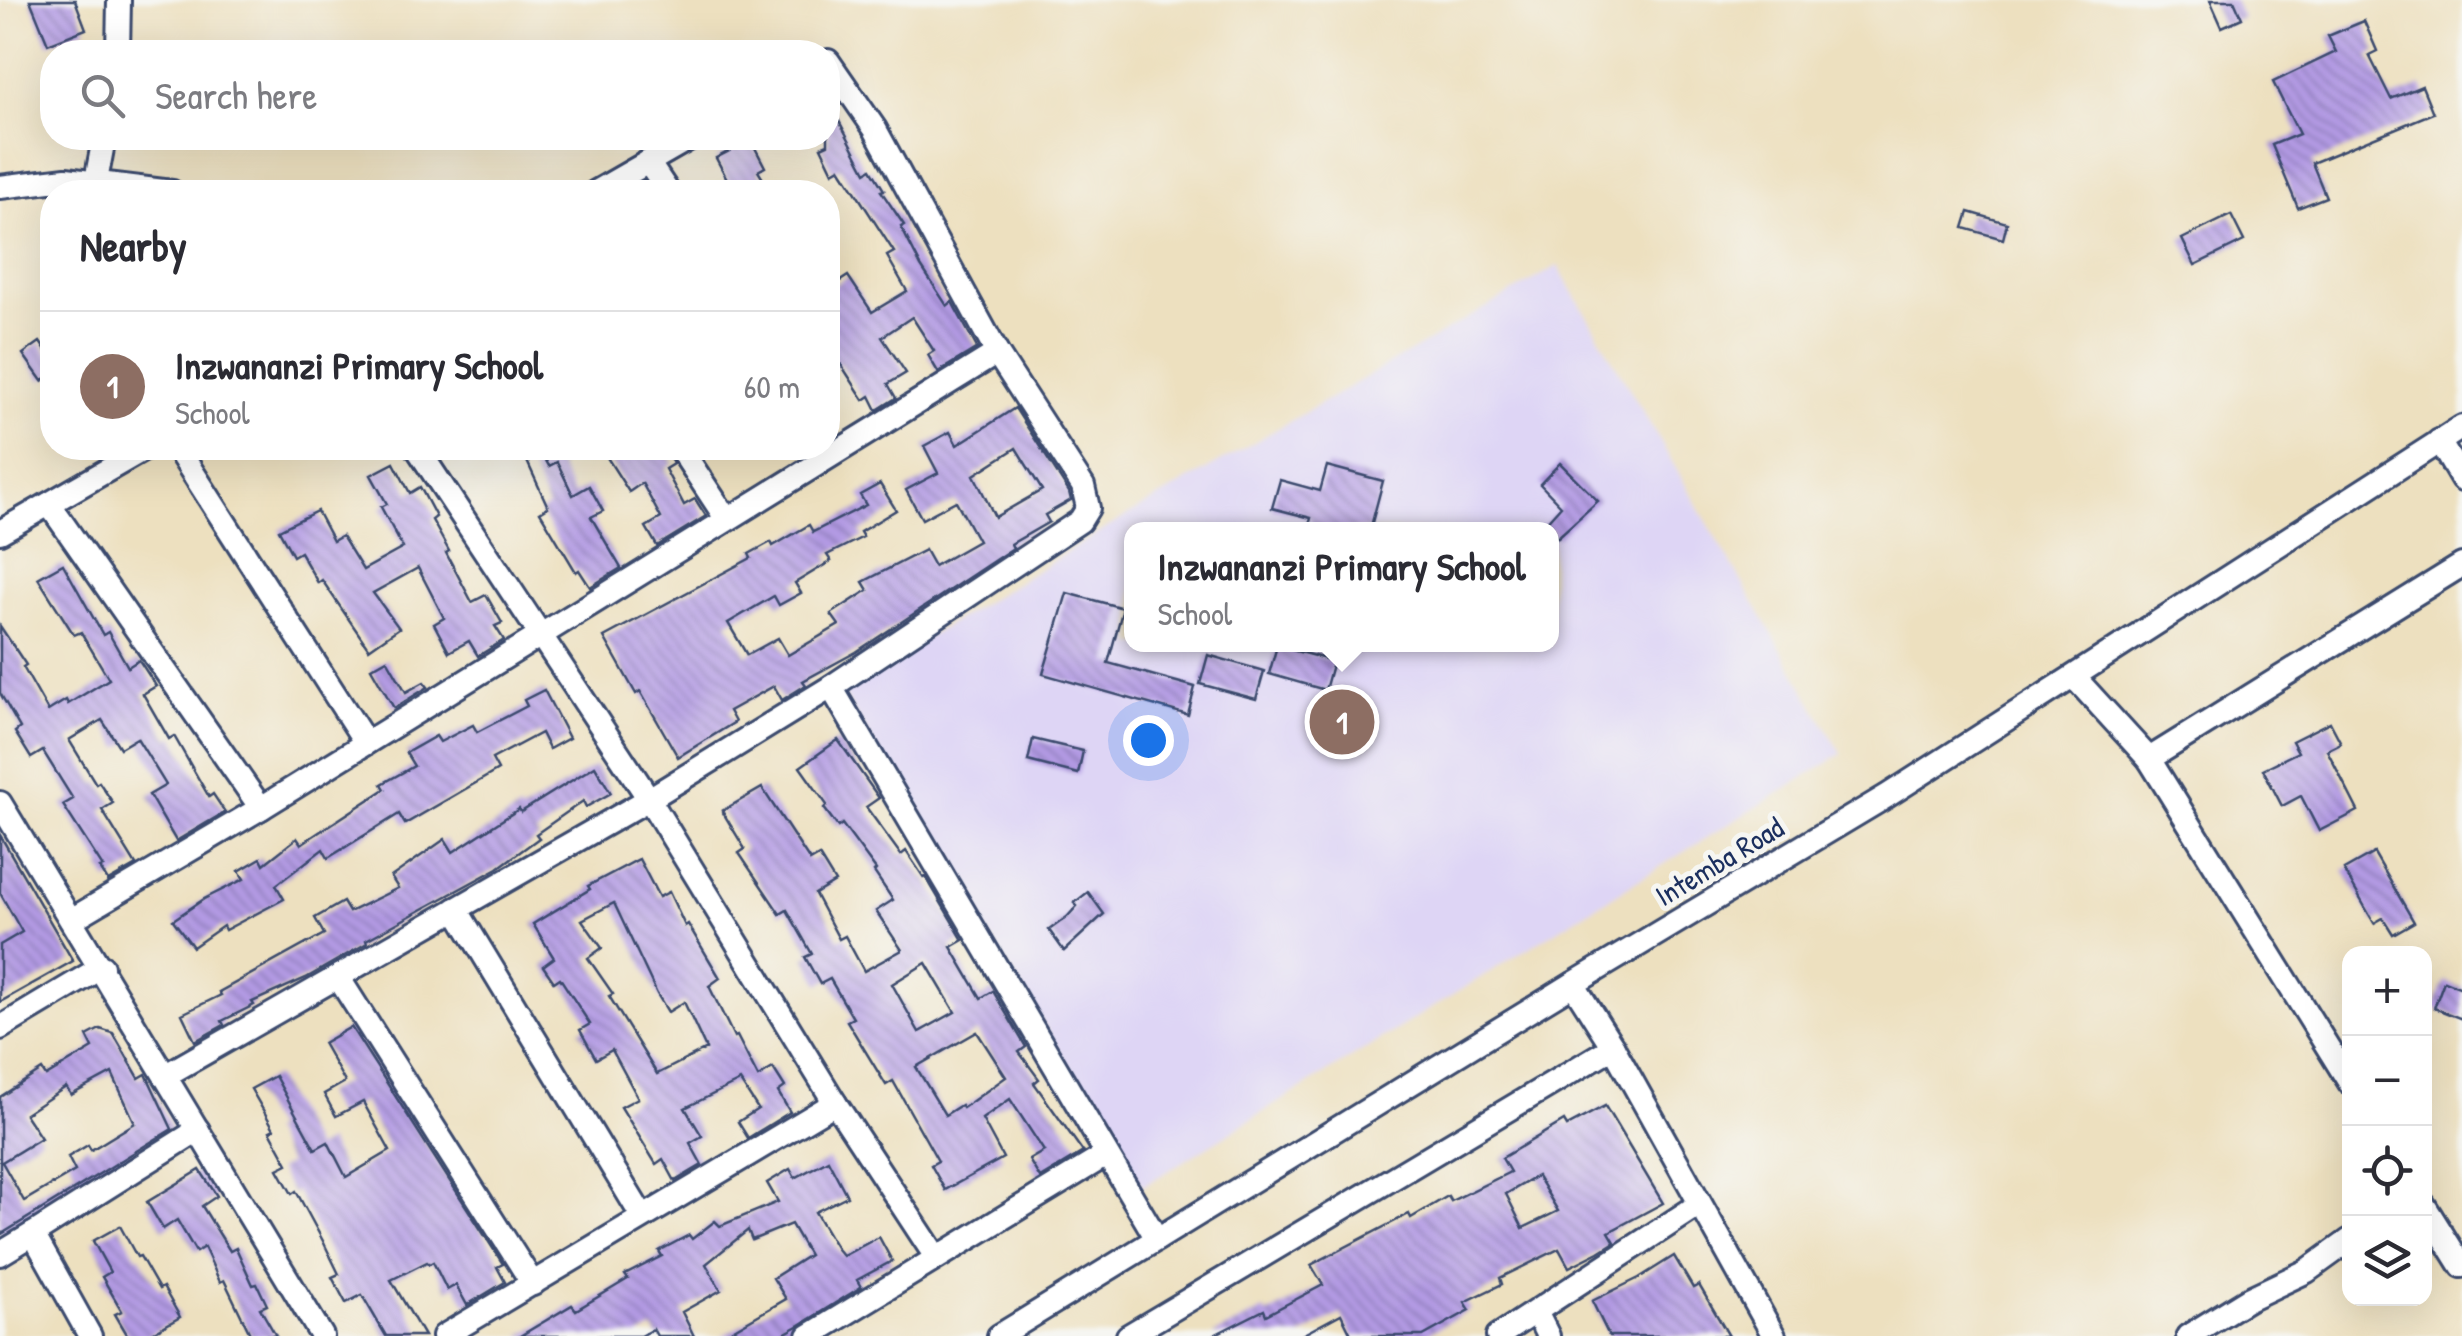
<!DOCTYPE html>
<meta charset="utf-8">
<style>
:root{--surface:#fff;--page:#f2f2f3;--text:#2b2b33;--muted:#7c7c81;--line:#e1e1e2;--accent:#2563eb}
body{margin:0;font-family:"Patrick Hand",sans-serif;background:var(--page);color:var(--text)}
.controls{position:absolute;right:30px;bottom:30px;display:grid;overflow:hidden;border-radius:20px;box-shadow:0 10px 40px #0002}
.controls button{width:90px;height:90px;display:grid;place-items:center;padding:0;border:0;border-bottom:2px solid var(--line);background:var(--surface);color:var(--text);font:50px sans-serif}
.you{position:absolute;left:1148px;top:740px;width:35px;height:35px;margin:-25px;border:8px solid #fff;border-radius:50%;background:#1a73e8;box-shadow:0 0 0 15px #1a73e833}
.badge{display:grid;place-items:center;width:65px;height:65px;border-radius:50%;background:var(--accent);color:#fff;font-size:32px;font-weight:700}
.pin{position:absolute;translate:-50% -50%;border:5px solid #fff;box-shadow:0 2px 10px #0006}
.popup{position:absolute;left:1124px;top:522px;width:435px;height:130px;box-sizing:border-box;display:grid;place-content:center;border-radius:20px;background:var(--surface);filter:drop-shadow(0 2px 8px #0005);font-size:32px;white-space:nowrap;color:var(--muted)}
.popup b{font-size:38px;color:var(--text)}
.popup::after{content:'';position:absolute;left:50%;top:100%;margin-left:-20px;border:20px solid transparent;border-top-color:var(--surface)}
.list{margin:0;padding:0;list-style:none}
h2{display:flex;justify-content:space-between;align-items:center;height:130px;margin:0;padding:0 40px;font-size:42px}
h2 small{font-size:32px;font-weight:400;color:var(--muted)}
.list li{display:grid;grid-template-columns:65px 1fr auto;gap:30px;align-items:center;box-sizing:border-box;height:150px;padding:0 40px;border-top:2px solid var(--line)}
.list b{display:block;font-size:38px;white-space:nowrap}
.list p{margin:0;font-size:32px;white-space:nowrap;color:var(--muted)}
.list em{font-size:32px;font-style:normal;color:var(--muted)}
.icon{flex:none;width:55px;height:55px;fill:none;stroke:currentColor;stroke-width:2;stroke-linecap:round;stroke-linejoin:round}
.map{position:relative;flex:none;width:2462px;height:1336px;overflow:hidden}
.search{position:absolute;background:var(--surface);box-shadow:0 10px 40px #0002;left:40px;top:40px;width:800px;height:110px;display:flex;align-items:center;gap:25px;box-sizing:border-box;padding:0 35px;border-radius:40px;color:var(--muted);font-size:38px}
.panel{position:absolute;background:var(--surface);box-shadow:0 10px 40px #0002;left:40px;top:180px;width:800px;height:280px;border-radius:40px}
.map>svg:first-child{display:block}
.built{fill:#ded5f5;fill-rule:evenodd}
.building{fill:url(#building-back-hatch);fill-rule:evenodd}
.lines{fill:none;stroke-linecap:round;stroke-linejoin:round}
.minor-casing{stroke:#3a4a6d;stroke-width:28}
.minor{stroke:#fff;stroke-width:22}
.labels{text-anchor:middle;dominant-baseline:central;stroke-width:10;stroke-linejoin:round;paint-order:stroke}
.street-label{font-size:30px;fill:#1b2f5e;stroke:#f6f6f2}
</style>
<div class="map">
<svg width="2462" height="1336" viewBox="0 0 2462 1336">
<defs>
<pattern id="building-back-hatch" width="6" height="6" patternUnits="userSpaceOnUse" patternTransform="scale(2.5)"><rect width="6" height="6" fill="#b29ae3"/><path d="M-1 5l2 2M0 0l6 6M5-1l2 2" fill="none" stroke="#907ebb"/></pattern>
</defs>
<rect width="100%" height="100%" fill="#f6f6f2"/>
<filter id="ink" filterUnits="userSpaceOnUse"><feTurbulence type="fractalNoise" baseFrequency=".01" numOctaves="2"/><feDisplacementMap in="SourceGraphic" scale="20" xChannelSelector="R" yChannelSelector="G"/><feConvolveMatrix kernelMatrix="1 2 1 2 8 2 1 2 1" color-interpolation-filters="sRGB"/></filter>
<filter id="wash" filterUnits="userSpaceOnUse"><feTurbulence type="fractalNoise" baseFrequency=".0048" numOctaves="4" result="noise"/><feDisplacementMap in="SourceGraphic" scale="40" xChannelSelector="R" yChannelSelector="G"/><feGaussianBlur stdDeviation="2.25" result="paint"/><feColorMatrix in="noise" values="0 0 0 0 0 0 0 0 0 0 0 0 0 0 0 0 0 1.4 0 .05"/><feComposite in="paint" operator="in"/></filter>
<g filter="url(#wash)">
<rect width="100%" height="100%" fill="#ede0bf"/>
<path class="built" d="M1558,266l284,488 -700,433 -301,-497 279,-170zM1132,530h420v114h-420z"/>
<g id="blocks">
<g class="building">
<path d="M30,0h45l11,29 -38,15z"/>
<path d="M2210,0h24l8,18 -20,9z"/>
<path d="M2364,21l13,30 -8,4 22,44 31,-13 11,27 -121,50 14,34 -28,11 -26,-63 27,-11 -26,-52 63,-30 -8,-16z"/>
<path d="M828,100l38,72 5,-3 13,21 -3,1 23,34 -3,2 20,39 26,40 5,-4 25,46 -39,24 -10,-17 6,-4 -22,-34 -30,20 24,36 -18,11 8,14 -19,12 -7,-14 -6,4 -24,-37 -5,4 -7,-12v-66l20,-13 24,36 35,-21 -20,-35 7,-4 -54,-84 -7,4 -12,-25 7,-3z"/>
<path d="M751,140l14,27 -7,4 13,21h-37l-18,-34z"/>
<path d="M1969,212l38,11 -4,16 -39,-11z"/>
<path d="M2231,215l13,26 -49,24 -13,-26z"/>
<path d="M40,342l12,18v14l-10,7 -19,-27z"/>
<path d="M1015,408l54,84 2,8 -26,15 4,7 -38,22 2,4 -157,104 -53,29 3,4 -24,15 -8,-14 -45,25 6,11 -57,35 -38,-66 -4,3 -32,-57 147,-79 -2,-4 22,-12 2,4 36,-21 4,7 53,-27 -6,-10 20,-11 16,26 -36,22 3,5 -36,18 4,6 -36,22 6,10 -22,12 -5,-9 -46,27 19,32 31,-17 10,17 51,-30 -8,-11 37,-24 -5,-8 62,-32 9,16 44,-25 -22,-40 -34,18 -16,-29 32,-17 -14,-27 26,-14 7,13zM1016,448l26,42 -47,27 -21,-42z"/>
<path d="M521,448h18l10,18 8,-4 16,33 16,-9 14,25 -12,6 30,51 -31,19 -11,-17 -3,2 -36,-60 8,-5z"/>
<path d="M601,448h64l8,16 -8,5 19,36 11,-6 11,17 -49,30 -11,-19 15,-9 -19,-35 -13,9z"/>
<path d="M394,463l16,30 10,-6 16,30 -4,3 17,31 -3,2 26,49 14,-7 16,28 -7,3 9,14 -26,16 -9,-15 -20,11 -15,-28 10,-6 -26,-50 -45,25 26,35 -30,21 -47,-69 -4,3 -18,-31 -7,4 -14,-26 38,-19 16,30 9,-5 21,34 40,-22 -22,-41 6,-3 -16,-29z"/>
<path d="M1560,463l38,38 -41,37 -5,-8 -9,-4 18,-20 -21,-22z"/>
<path d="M1327,466l56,15 -13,49h-62l3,-12 -39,-10 8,-28 40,11z"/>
<path d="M63,564l40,71 5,-3 20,35 11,-7 17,26 -13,8 26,45 5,-3 35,61 4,-3 12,18 -49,29 -27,-46 17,-10 -29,-47 -17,10 -18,-28 -33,20 27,44 3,-2 14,21 -11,7 34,55 -28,16 -8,-13 3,-1 -40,-62 10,-6 -30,-48 -12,7 -16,-26 5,-4 -20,-35v-67l26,39 -3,2 25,44 18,-11 2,4 41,-25 -28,-47 -7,3 -36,-57z"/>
<path d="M1067,593l56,15 -15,55 87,24 -7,28 -145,-41z"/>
<path d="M1277,646l56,15 -8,29 -56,-16z"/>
<path d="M1208,655l56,16 -8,28 -56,-15z"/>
<path d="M387,659l19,33 18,-10 4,5 -34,21 -23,-40z"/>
<path d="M544,690l25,48 -20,11 -8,-16 -49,26 6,11 -93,54 -6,-10 -71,44 -5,-9 -47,36 8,14 -59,31 -2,-4 -30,21 -20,-27 31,-21 40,-20 -5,-8 22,-13 3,6 33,-26 4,6 84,-55 -3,-5 32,-18 -8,-13 30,-17 4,6 33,-17 4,7 50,-26 -3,-6z"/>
<path d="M2330,722l11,21 -14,7 31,61 -39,20 -18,-35 -19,10 -19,-37 35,-17 -6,-11z"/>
<path d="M1033,739l50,12 -5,23 -50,-13z"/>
<path d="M838,740l41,58 -13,9 35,48 5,-4 18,27 2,-1 37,63 -12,7 30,51 12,-7 33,56 -7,5 20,27 -5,4 49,69 -43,26 -11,-18 15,-9 -34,-52 -28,20 21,39 -58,32 -14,-25 7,-4 -45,-80 -7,4 -39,-64 6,-3 -23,-39 -10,5 -15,-27 7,-3 -25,-44 -7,4 -41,-61 6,-4 -23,-38 40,-23 48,73 9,-5 16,26 -20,12 24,45 6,-3 19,35 38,-21 -26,-39 17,-11 -19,-28 2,-2 -34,-46 -4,3 -14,-19 3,-3 -27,-38zM926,963l29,49 -36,20 -27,-48zM977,1032l29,45 -43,31 -2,-3 -16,10 -29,-48z"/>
<path d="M595,766l16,27 -25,14 -3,-6 -47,33 3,4 -41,30 -132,72 1,3 -61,35 -54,24 2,3 -32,16 2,4 -29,16 -13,-27 39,-19 -2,-3 105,-58 -9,-16 28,-16 6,10 49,-24 -7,-11 54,-38 8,13 66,-43 2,3z"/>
<path d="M0,835l73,126 -73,41v-57l22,-13 -22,-39z"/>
<path d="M2374,853l40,69 -21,12 -10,-16 -9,5 -30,-53z"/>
<path d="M639,859l20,38 10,-5 16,34 3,-2 32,54 -11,8 25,51 3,-1 21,41 15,-9 12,19 -7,5 12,20 -42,26 -10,-16 20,-13 -18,-28 -55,27 17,28 -12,7 12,22 -27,16 -12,-22 -7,5 -35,-57 17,-9 -26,-48 -16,9 -16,-29 10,-6 -30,-46 -6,4 -11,-16 11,-8 -21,-34 57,-35 -2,-3zM614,903l43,91 11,18 16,-10 22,47 -49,25 -48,-78 4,-2 -25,-36 14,-10 -20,-28z"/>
<path d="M1088,892l16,22 -40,37 -15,-21 18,-13 10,-11 -3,-3z"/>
<path d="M2444,981l18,7v31l-28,-11z"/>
<path d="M351,1027l152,237 -6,3 8,15 -38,23 -11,-20 -9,5 -14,-28 -4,2 -2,-2 -36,18 33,56h-38l-24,-41 -16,8 -14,-26 7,-3 -16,-33 -27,-50 -4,3 -14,-25 10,-5 -18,-33 4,-2 -23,-40 24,-13 40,73 13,-7 18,35 44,-26 -27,-49 -27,14 -12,-22 21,-12 -22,-39z"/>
<path d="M100,1029l13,4 26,45 7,-4 26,55 -172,106v-138l42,-27 4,6 47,-28 -6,-12zM112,1073l23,50 -44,27 -3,-5 -20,12 7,14 -51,30 -22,-39 39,-24 -16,-24 41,-27 5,8z"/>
<path d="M1605,1106l58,97 -54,29 6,10 -16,10 -30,15 -10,-18 -59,29 2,6 -37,18 5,8 -47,26h-71l-11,-22 -41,22h-88l52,-26 2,5 57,-30 -12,-20 98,-51 2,4 37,-22 3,5 59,-29 -8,-14 62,-37 3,5zM1537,1176l21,35 -35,17 -17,-34z"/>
<path d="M828,1160l19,36 -32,16 22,37 6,7 36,-19 13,24 -35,19 4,7 -61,38 -20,11h-58l64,-37 -13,-21 36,-23 -18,-31 -39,16 -4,-10 -42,34 15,26 -39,22 12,24h-37l-4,-7 -13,7h-120l52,-31 4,5 52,-31 -3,-4 37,-19 -3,-5 30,-16 3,4 23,-18 5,5 58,-24 -11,-19 23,-14 5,9z"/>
<path d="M200,1170l17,26 -15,10 28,45 6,-3 17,37 4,-1 10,21 -7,3 16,28h-25l-27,-56 -4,2 -16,-35 -8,5 -19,-32 -14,9 -16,-27z"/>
<path d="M120,1226l17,31 3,-1 19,33 4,-2 17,30 -33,19h-19l-13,-22 7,-3 -20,-34 8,-5 -17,-31z"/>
<path d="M1674,1256l19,32 6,-3 30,51h-120l-17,-35 47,-23z"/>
</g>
</g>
</g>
<g filter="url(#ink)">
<use href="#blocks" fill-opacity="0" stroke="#3a4a6d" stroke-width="2.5"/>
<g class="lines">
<defs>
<g id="minor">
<path d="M118,52l1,-52"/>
<path d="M648,162l20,30"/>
<path d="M96,181l8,-43"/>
<path d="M0,187l66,-8 106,13"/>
<path d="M596,192l94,-54"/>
<path d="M2439,441l23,39"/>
<path d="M177,448l189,295"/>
<path d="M417,448l232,351 186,304 101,154"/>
<path d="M680,448l46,70"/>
<path d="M49,504l212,304"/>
<path d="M0,532l146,-84"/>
<path d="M2074,677l75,82 201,324"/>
<path d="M831,687l326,552"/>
<path d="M2149,759l313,-194"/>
<path d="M0,803l322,533"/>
<path d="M456,909l186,307"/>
<path d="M71,920l190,-112 736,-455"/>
<path d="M338,977l195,307"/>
<path d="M1573,984l40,63 161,289"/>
<path d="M0,1028l102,-61"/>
<path d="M166,1075l483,-276 182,-112 249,-166 8,-13 -5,-22 -86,-133 -122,-224 -47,-68"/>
<path d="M2424,1205l38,61"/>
<path d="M33,1234l165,-104"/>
<path d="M0,1254l33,-20 57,102"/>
<path d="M1536,1312l12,24"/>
<path d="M444,1336l391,-233"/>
<path d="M809,1336l297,-181"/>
<path d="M999,1336l574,-352 314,-188 575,-369"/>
<path d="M1128,1336l485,-289"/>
<path d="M1498,1336l202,-132"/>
<path d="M2188,1336l60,-37 59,-28 43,-31"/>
</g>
</defs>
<use href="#minor" class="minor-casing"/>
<use href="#minor" class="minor"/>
</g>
</g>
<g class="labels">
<g class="street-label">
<text transform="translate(1719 861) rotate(-31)">Intemba Road</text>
</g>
</g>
</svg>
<div class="controls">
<button>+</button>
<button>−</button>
<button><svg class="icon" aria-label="locate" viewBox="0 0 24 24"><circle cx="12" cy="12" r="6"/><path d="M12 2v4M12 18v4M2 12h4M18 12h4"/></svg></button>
<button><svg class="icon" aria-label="layers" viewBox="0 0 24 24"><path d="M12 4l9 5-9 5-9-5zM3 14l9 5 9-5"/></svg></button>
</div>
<div class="you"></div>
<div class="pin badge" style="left:1342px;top:722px;background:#8d6e63">1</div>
<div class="popup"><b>Inzwananzi Primary School</b>School</div>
<div class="search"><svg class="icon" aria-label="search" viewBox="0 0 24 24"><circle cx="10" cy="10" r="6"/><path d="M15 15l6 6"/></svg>Search here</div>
<section class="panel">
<h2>Nearby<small></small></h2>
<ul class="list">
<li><span class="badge" style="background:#8d6e63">1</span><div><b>Inzwananzi Primary School</b><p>School</p></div><em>60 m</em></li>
</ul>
</section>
</div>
